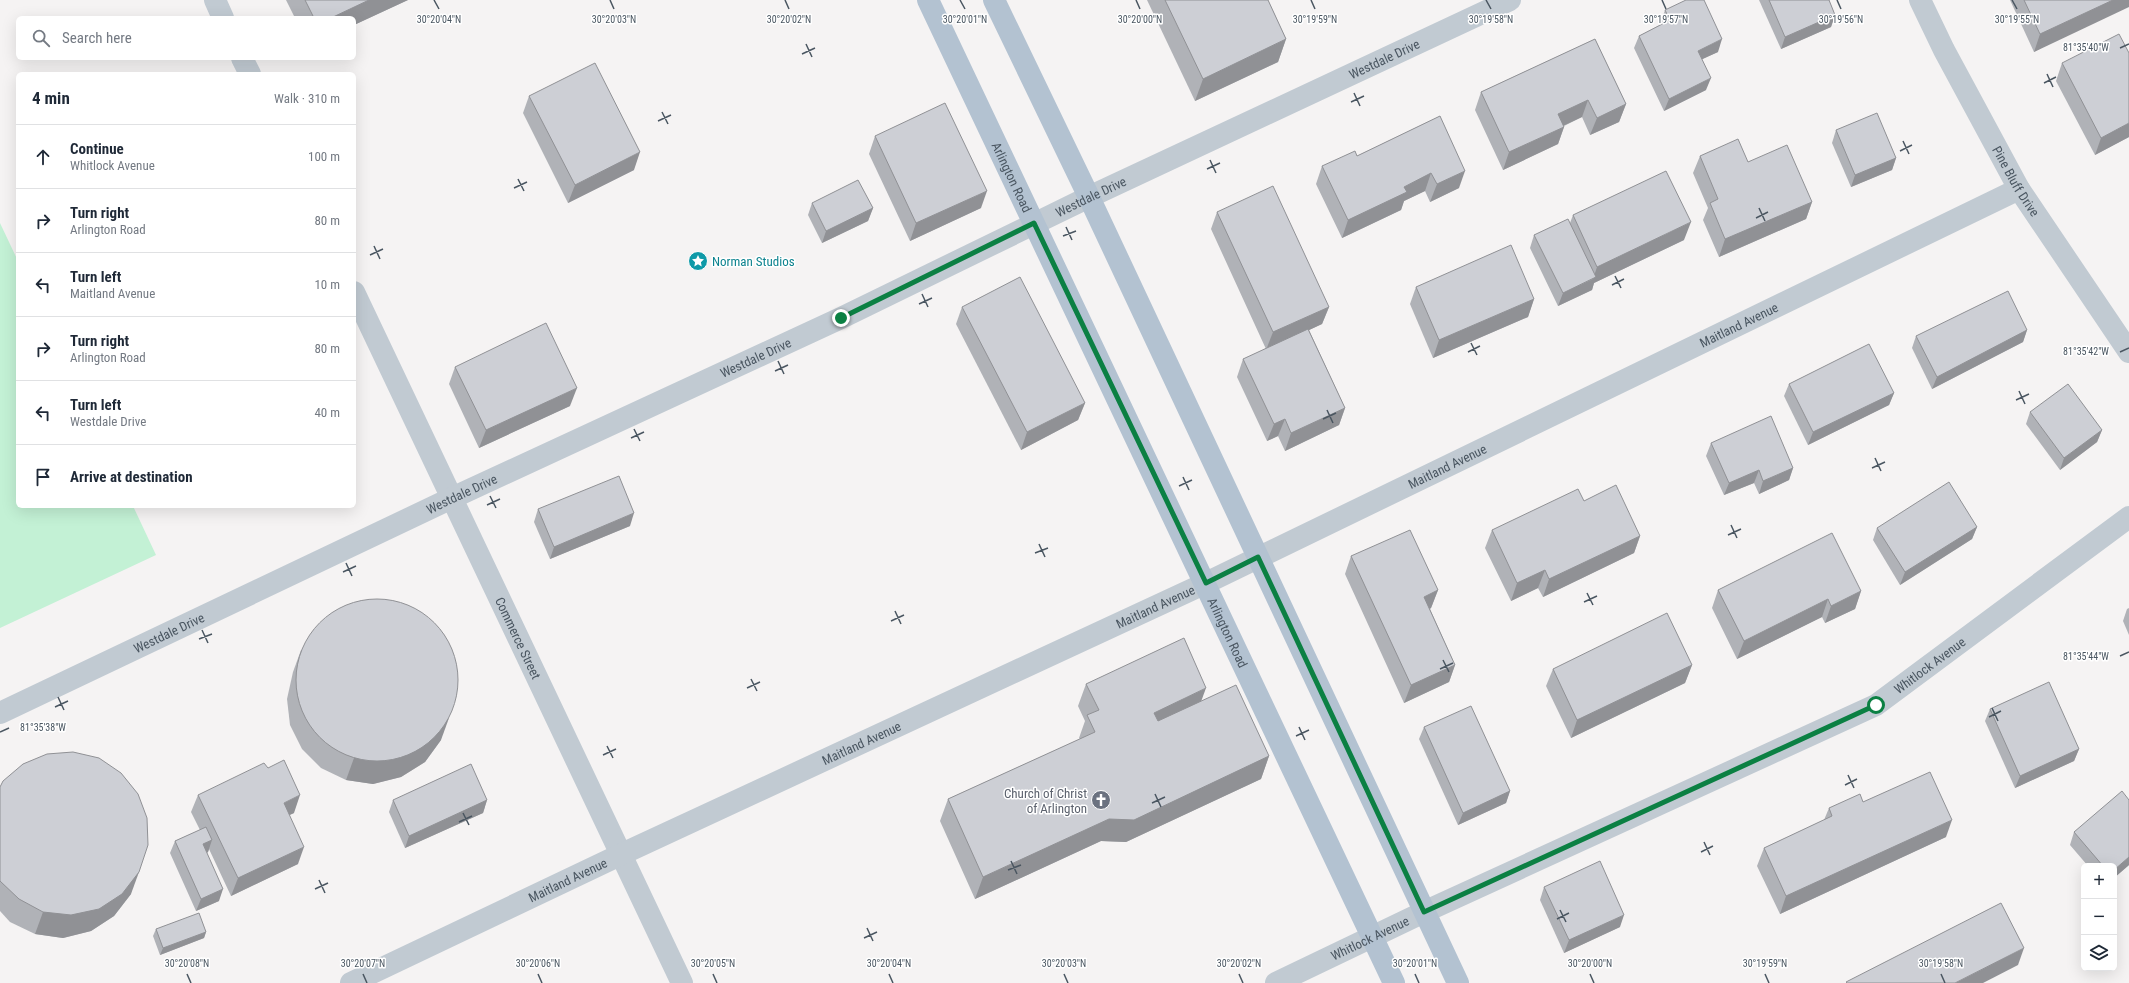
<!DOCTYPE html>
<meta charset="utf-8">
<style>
:root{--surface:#fff;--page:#f2f2f3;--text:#1f2937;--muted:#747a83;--line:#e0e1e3}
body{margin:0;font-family:"Roboto Condensed",sans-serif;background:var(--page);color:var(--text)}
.controls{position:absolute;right:12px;bottom:12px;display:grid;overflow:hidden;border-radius:6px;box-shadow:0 4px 16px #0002}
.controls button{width:36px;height:36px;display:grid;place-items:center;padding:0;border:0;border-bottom:1px solid var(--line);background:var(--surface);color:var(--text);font:20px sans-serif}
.stop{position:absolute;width:12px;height:12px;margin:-9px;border:3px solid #0b8043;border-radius:50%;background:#fff}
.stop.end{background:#0b8043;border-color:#fff;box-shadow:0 1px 4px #0008}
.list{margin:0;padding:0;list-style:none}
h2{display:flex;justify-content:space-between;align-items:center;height:52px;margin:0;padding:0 16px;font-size:17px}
h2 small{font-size:13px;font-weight:400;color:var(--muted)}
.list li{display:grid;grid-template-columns:26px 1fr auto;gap:12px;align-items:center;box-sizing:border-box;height:64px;padding:0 16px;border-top:1px solid var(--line)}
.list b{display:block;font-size:15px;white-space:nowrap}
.list p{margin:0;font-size:13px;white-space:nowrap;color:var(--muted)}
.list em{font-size:13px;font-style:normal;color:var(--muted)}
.icon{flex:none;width:22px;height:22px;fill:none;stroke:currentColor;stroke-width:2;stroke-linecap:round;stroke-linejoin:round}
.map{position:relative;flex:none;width:2129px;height:983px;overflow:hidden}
.search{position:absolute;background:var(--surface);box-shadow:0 4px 16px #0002;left:16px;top:16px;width:340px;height:44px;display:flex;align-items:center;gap:10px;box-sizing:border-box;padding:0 14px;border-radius:6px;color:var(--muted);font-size:15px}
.panel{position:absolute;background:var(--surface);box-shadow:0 4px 16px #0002;left:16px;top:72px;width:340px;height:436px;border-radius:6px}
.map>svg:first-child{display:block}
.green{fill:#c3f1d5}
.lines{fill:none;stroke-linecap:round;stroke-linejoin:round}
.minor{stroke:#c1cad2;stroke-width:22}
.major{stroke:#b3c2d1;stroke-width:22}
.wall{fill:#b0b2b7}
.shaded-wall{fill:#909195}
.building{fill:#cdcfd5;stroke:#909195}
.route{stroke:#0b8043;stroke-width:5}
.ticks{fill:none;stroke:#4a5661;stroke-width:1.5}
.labels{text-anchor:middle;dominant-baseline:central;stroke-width:3;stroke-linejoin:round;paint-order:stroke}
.street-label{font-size:13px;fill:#4a5661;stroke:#fff}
.culture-label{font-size:13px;fill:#0d838f;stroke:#fff;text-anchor:start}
.worship-label{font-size:13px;fill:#5b616d;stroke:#fff;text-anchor:end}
.ticks-label{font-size:10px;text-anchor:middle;fill:#4a5661;stroke:#fff;stroke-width:3;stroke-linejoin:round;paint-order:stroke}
</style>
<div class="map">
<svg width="2129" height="983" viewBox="0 0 2129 983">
<rect width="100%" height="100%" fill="#f5f3f3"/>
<path class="green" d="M0,223l18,38v245h115l23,49 -156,73z"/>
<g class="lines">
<g class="minor">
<path d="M215,0l8,18"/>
<path id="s1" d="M1920,0l24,50 75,139 110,163"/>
<path d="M242,58l8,16"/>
<path id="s2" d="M354,292l328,691"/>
<path id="s3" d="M0,713l452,-215 389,-180 248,-121 421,-197"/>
<path id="s4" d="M351,983l271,-129 584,-271 813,-394"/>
<path id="s5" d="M1276,983l148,-71 452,-207 253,-188"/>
</g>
<g class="major">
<path id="s6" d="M928,0l466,983"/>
<path d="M994,0l95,197 369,786"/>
</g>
</g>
<g class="wall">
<path d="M286,0h122l-54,25v-7h-59z"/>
<path d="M1147,0h121l18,39 -8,23 -83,39z"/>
<path d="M1759,0h70l6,15 -4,12 -50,22z"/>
<path d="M2010,0h119l-95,52z"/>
<path d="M1665,10l53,42 -16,7 4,31 -42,21 -30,-63 5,-12 23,-12 -1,-2z"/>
<path d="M1595,39l31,65 -7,18 -29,13 -8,-18 -18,9v1l-6,17 -55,26 -28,-60 6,-18z"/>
<path d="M2062,63l67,74 -34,18 -39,-74z"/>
<path d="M529,96l105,74 -66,33 -45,-90z"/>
<path d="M1440,116l19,72 -29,14 -5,-11 -21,10 -3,9 -59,28 -26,-54 6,-18 35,-10z"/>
<path d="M1836,130l60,28 -4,12 -41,17 -19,-44z"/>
<path d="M875,136l106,72 -71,33 -41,-87z"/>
<path d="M1700,156l48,6 64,40 -6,17 -87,38 -16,-37 5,-12 -15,-35z"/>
<path d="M812,203l61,5 -5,13 -46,22 -14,-28z"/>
<path d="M1217,212l112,95 -7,17 -13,6 36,78 -6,17 -54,26 -7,-15 -11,5 -30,-64 6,-18 23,-10 -55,-120z"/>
<path d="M1573,215l111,25 -90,43 -2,7 -34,16 -28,-58 4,-13 36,-12z"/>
<path d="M1416,287l118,12 -6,18 -95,41 -23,-54z"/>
<path d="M962,307l123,96 -7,17 -57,30 -65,-126z"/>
<path d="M2027,330l-4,12 -91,47 -20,-41 4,-12z"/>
<path d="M455,367l115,39 -91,42 -30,-64z"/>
<path d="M1789,384l105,9 -5,12 -81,40 -24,-49z"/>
<path d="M2030,412l72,18 -5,12 -37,28 -34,-46z"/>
<path d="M1711,443l82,25 -4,12 -30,14 -5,-11 -30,12 -18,-39z"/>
<path d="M1584,501l56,35 -6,17 -91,44 -5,-9 -27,13 -26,-53 7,-18z"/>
<path d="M538,509l92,17 -80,33 -16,-37z"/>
<path d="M1977,527l-5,12 -72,46 -27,-45 4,-12z"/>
<path d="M1351,556l87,34 -7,18 -1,1 25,56 -6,17 -45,21 -59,-129z"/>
<path d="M1718,590l143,1 -6,18 -30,14 -3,-6 -85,42 -25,-51z"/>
<path d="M2129,608v27l-6,-14 4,-12z"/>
<path d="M301,650l140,90 -16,22 -24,15 -28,7 -27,-4 -25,-12 -19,-19 -12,-24 -3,-26 6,-27z"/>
<path d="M1692,665l-7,18 -114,55 -25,-52 7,-17z"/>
<path d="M1086,684l116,17 67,55 -8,23 -135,63 -25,-1 -126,58 -35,-78 8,-22 132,-60 -1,-1 6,-17 -7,-15z"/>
<path d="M1990,709l89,40 -5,12 -59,27 -30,-67z"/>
<path d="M1424,727l86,64 -4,12 -48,22 -39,-86z"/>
<path d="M0,787l131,107 -17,22 -23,15 -28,7 -28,-4 -25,-12 -10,-11z"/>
<path d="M198,795l96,18 -5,2 9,49 -67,32 -22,-47 -1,3 -1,1 12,48 -23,10 -26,-58 5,-12 25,-11 -9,-18z"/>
<path d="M393,800h94l-4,13 -78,35 -16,-36z"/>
<path d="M2129,800v65l-15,13v-12h-26l-18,-21 4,-13z"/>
<path d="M1863,802l83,35 -166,77 -23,-48 7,-18 60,-28 5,-12z"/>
<path d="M1544,887l76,40 -56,26 -24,-53z"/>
<path d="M156,929l50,3 -2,6 -44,17 -7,-19z"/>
</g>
<g class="shaded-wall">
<path d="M369,0h39l-54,25v-7h-23z"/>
<path d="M2113,0h16v7l-95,45 6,-18z"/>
<path d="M1835,15l-4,12 -50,22 4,-12z"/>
<path d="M1286,39l-8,23 -83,39 8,-22z"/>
<path d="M1722,39l-4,13 -24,11 4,-12z"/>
<path d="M1711,78l-5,12 -42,21 5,-12z"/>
<path d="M1588,100l-6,17 -30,14 6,-17z"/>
<path d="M1626,104l-7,18 -29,13 7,-17z"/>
<path d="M2129,123v14l-34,18 6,-17z"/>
<path d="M1564,127l-6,17 -55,26 6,-18z"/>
<path d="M640,152l-6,18 -66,33 7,-18z"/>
<path d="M1896,158l-4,12 -41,17 4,-12z"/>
<path d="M1465,171l-6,17 -29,14 7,-18z"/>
<path d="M1431,173l-6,18 -21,10 -3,9 -59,28 6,-18 56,-33z"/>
<path d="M987,191l-6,17 -71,33 6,-18z"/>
<path d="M1812,202l-6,17 -87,38 6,-18z"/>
<path d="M873,208l-5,13 -46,22 4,-12z"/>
<path d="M1691,222l-7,18 -90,43 -2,7 -34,16 5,-13 30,-14 4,-12z"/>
<path d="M1534,299l-6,18 -95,41 6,-18z"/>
<path d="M1329,307l-7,17 -56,26 7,-18z"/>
<path d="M2027,330l-4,12 -91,47 5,-12z"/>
<path d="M577,388l-7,18 -91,42 7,-18z"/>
<path d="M1894,393l-5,12 -81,40 5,-13z"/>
<path d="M1085,403l-7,17 -57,30 6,-18z"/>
<path d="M1345,408l-6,17 -54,26 6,-18z"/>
<path d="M1285,419l-7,17 -11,5 7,-17z"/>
<path d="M2102,430l-5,12 -37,28 4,-12z"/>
<path d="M1793,468l-4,12 -30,14 4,-13z"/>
<path d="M1759,470l-5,13 -30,12 5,-12z"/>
<path d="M634,513l-4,13 -80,33 4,-12z"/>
<path d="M1977,527l-5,12 -72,46 5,-13z"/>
<path d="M1640,536l-6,17 -91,44 6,-18z"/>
<path d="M1545,570l-7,18 -27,13 6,-18z"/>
<path d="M1438,590l-7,18 -13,6 6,-17z"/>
<path d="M1861,591l-6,18 -30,14 6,-17z"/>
<path d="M1828,599l-6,18 -85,42 7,-18z"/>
<path d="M1455,665l-6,17 -45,21 7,-18z"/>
<path d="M1692,665l-7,18 -114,55 6,-18z"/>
<path d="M1206,688l-8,22 -52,25 8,-22z"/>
<path d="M449,718l-8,22 -16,22 -24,15 -28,7 -27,-4 8,-22z"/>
<path d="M2079,749l-5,12 -59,27 5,-12z"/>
<path d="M1269,756l-8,23 -135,63 -25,-1 -126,58 8,-22 126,-58z"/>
<path d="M1510,791l-4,12 -48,22 5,-12z"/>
<path d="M300,795l-6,18 -17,8 7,-18z"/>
<path d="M487,800l-4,13 -78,35 4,-12z"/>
<path d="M1952,820l-6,17 -166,77 6,-18z"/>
<path d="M212,840l-4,12 -10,4 5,-12z"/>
<path d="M304,847l-6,17 -67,32 7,-18z"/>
<path d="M2129,857v8l-15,13v-8z"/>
<path d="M139,872l-8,22 -17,22 -23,15 -28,7 -28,-4 8,-22z"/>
<path d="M223,889l-4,12 -23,10 5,-12z"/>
<path d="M1624,915l-4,12 -56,26 5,-13z"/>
<path d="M206,932l-2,6 -44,17 3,-7z"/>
<path d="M2024,948l-6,17 -35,18h-28z"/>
</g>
<g class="building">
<path d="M305,0h64l-38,18h-17z"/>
<path d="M1165,0h103l18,39 -83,40z"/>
<path d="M1686,0h18l18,39 -24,12 13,27 -42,21 -30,-63 31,-16 -5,-10z"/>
<path d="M1769,0h60l6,15 -50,22z"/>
<path d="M2024,0h89l-73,34z"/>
<path d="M2119,34l10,19v70l-28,15 -39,-75z"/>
<path d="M1595,39l31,65 -29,14 -9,-18 -30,14 6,13 -55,25 -28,-60z"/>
<path d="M595,63l45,89 -65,33 -46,-89z"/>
<path d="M945,103l42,88 -71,32 -41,-87z"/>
<path d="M1877,113l19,45 -41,17 -19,-45z"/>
<path d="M1440,116l25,55 -28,13 -6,-11 -27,14 3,5 -59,28 -26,-54 33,-15 2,5z"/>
<path d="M1738,139l10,23 39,-17 25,57 -87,37 -15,-36 8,-4 -18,-43z"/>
<path d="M1666,171l25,51 -94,45 -24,-52z"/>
<path d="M858,180l15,28 -47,23 -14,-28z"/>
<path d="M1273,186l56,121 -56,25 -56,-120z"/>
<path d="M1568,219l28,58 -33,16 -29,-58z"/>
<path d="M1511,245l23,54 -95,41 -23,-53z"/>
<path d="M1020,277l65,126 -58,29 -65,-125z"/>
<path d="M2008,291l19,39 -90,47 -21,-41z"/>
<path d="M546,323l31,65 -91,42 -31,-63z"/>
<path d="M1308,329l37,79 -54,25 -6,-14 -11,5 -31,-65z"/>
<path d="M1869,344l25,49 -81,39 -24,-48z"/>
<path d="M2068,384l34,46 -38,28 -34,-46z"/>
<path d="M1771,416l22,52 -30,13 -4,-11 -30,13 -18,-40z"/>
<path d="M619,476l15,37 -80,34 -16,-38z"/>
<path d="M1949,482l28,45 -72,45 -28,-44z"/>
<path d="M1616,485l24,51 -91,43 -4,-9 -28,13 -25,-53 86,-41 6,12z"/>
<path d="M1410,530l28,60 -14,7 31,68 -44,20 -60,-129z"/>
<path d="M1832,533l29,58 -30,15 -3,-7 -84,42 -26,-51z"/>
<circle cx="377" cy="680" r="81"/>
<path d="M1667,613l25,52 -115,55 -24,-51z"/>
<path d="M1184,638l22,50 -52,25 4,8 78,-36 33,71 -135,64 -25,-1 -126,58 -35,-78 147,-67 -8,-17 12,-5 -13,-26z"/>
<path d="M2049,682l30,67 -59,27 -30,-67z"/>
<path d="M1471,706l39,85 -47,22 -39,-86z"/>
<path d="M73,752l26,6 22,15 17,21 9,24 1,27 -9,27 -17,22 -23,15 -28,6 -28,-3 -24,-13 -19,-18v-94l3,-6 20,-17 24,-10z"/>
<path d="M284,760l16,35 -16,8 20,44 -66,31 -40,-83 66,-32 4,5z"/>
<path d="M471,764l16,36 -78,36 -16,-36z"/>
<path d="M1930,772l22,48 -166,76 -22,-48 68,-32 -3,-8 31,-14 3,8z"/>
<path d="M2122,791l7,9v57l-15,13v-4h-11l-29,-34z"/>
<path d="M206,827l6,13 -9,4 20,45 -22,10 -26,-58z"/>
<path d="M1600,861l24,54 -55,25 -25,-53z"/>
<path d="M2001,903l23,45 -69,35h-108l-1,-1z"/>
<path d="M199,913l7,19 -43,16 -7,-19z"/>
</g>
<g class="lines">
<path class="route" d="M841,318l193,-95 172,360 52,-26 166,355 452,-207"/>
</g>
<path class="ticks" d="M434,0l5,9M610,0l4,9M785,0l4,9M960,0l5,9M1136,0l4,9M1311,0l4,9M1486,0l5,9M1662,0l4,9M1837,0l4,9M2012,0l5,9M806,44l6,13M2120,48l9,-4M802,54l13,-6M2047,74l6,13M2044,83l12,-6M1354,93l6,13M1351,102l13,-6M662,112l6,12M658,121l13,-6M1903,141l6,13M1900,151l12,-6M1210,160l6,13M1207,169l13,-6M518,179l6,12M514,188l13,-6M1759,208l6,13M1756,218l12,-6M1066,227l6,13M1063,236l13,-5M374,246l6,13M370,255l13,-6M1615,276l6,12M1612,285l12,-6M922,294l6,13M919,304l13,-6M1471,343l6,12M1468,352l12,-6M2120,352l9,-4M778,361l6,13M775,371l13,-6M2019,391l6,13M2016,400l13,-6M1327,410l6,13M1323,419l13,-6M634,429l6,12M631,438l13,-6M1875,458l6,13M1872,468l13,-6M1183,477l6,13M1179,486l13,-6M490,496l6,12M487,505l13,-6M1731,525l6,13M1728,535l13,-6M1039,544l6,13M1035,553l13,-5M346,563l6,13M343,572l13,-6M1587,593l6,12M1584,602l13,-6M895,611l6,13M891,621l13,-6M202,630l6,13M199,639l13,-5M2120,656l9,-4M1443,660l6,12M1440,669l13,-6M751,679l6,12M747,688l13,-6M58,697l6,13M55,707l13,-6M1992,708l6,13M1989,717l12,-6M1299,727l6,13M0,732l9,-4M1296,736l13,-6M607,746l6,12M603,755l13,-6M1848,775l6,13M1845,785l12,-6M1155,794l6,13M1152,803l13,-6M463,813l6,12M459,822l13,-6M1704,842l6,13M1701,852l12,-6M1011,861l6,13M1008,870l13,-5M319,880l6,13M315,889l13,-6M1560,910l6,12M1557,919l12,-6M867,928l6,13M864,938l13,-6M187,974l4,9M363,974l4,9M538,974l4,9M713,974l4,9M889,974l4,9M1064,974l4,9M1239,974l4,9M1415,974l4,9M1590,974l4,9M1765,974l4,9M1941,974l4,9"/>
<defs>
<symbol id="sight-disc" viewBox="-11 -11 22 22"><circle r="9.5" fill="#0f9aa8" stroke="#fff"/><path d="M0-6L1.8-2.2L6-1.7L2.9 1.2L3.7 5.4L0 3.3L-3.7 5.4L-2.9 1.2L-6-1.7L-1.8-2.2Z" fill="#fff"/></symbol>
<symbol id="church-disc" viewBox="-11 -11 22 22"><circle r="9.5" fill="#6b7280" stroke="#fff"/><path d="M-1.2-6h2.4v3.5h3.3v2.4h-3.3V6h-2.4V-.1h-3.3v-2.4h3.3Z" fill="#fff"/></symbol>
</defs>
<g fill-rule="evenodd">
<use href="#sight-disc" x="687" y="250" width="22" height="22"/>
<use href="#church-disc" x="1090" y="789" width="22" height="22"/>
</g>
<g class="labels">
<g class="street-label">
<text stroke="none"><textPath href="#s3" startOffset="1531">Westdale Drive</textPath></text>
<text stroke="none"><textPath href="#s6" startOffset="196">Arlington Road</textPath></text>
<text stroke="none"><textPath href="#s1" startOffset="205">Pine Bluff Drive</textPath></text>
<text stroke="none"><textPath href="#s3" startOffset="1207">Westdale Drive</textPath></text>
<text stroke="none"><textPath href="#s4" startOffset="1536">Maitland Avenue</textPath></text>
<text stroke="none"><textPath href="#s3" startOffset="835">Westdale Drive</textPath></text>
<text stroke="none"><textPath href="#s4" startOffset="1212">Maitland Avenue</textPath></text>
<text stroke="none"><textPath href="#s3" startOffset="511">Westdale Drive</textPath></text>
<text stroke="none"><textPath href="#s4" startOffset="888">Maitland Avenue</textPath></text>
<text stroke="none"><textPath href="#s6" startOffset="700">Arlington Road</textPath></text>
<text stroke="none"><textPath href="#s3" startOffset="187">Westdale Drive</textPath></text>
<text stroke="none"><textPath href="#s2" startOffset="383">Commerce Street</textPath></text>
<text stroke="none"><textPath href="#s5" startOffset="728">Whitlock Avenue</textPath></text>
<text stroke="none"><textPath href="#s4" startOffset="564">Maitland Avenue</textPath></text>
<text stroke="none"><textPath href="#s4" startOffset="240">Maitland Avenue</textPath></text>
<text stroke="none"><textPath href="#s5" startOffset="104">Whitlock Avenue</textPath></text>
</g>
<g class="culture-label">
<text x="712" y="261">Norman Studios</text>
</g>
<g class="worship-label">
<text x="1087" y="793">Church of Christ<tspan x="1087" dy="15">of Arlington</tspan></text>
</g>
</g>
<g class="ticks-label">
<text x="789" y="23">30°20'02"N</text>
<text x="965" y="23">30°20'01"N</text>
<text x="1140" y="23">30°20'00"N</text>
<text x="1315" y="23">30°19'59"N</text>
<text x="1491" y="23">30°19'58"N</text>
<text x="439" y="23">30°20'04"N</text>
<text x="614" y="23">30°20'03"N</text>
<text x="1666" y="23">30°19'57"N</text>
<text x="1841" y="23">30°19'56"N</text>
<text x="2017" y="23">30°19'55"N</text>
<text x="2086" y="51">81°35'40"W</text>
<text x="2086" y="355">81°35'42"W</text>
<text x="2086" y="660">81°35'44"W</text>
<text x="43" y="731">81°35'38"W</text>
<text x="187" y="967">30°20'08"N</text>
<text x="363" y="967">30°20'07"N</text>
<text x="538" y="967">30°20'06"N</text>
<text x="713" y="967">30°20'05"N</text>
<text x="889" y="967">30°20'04"N</text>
<text x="1064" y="967">30°20'03"N</text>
<text x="1239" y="967">30°20'02"N</text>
<text x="1415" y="967">30°20'01"N</text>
<text x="1590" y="967">30°20'00"N</text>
<text x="1765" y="967">30°19'59"N</text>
<text x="1941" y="967">30°19'58"N</text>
</g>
</svg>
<div class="controls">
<button>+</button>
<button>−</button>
<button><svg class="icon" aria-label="layers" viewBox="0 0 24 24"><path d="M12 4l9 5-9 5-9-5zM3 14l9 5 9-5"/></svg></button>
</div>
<div class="stop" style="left:1876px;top:705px"></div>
<div class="stop end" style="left:841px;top:318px"></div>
<div class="search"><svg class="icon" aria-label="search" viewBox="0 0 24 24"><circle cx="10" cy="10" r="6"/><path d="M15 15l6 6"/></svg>Search here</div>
<section class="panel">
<h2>4 min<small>Walk · 310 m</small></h2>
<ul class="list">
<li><svg class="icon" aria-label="ahead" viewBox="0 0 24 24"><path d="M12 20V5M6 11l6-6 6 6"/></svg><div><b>Continue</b><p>Whitlock Avenue</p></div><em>100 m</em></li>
<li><svg class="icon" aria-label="right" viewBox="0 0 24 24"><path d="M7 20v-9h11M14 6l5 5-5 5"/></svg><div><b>Turn right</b><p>Arlington Road</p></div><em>80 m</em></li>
<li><svg class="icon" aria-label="left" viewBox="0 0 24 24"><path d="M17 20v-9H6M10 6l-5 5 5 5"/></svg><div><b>Turn left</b><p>Maitland Avenue</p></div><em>10 m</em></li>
<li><svg class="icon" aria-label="right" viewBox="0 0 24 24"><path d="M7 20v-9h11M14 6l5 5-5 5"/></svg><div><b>Turn right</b><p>Arlington Road</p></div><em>80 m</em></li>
<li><svg class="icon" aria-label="left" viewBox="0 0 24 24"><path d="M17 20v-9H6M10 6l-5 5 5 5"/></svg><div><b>Turn left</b><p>Westdale Drive</p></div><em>40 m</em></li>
<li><svg class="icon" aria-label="arrive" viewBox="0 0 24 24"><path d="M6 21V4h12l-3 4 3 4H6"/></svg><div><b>Arrive at destination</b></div></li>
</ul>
</section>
</div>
